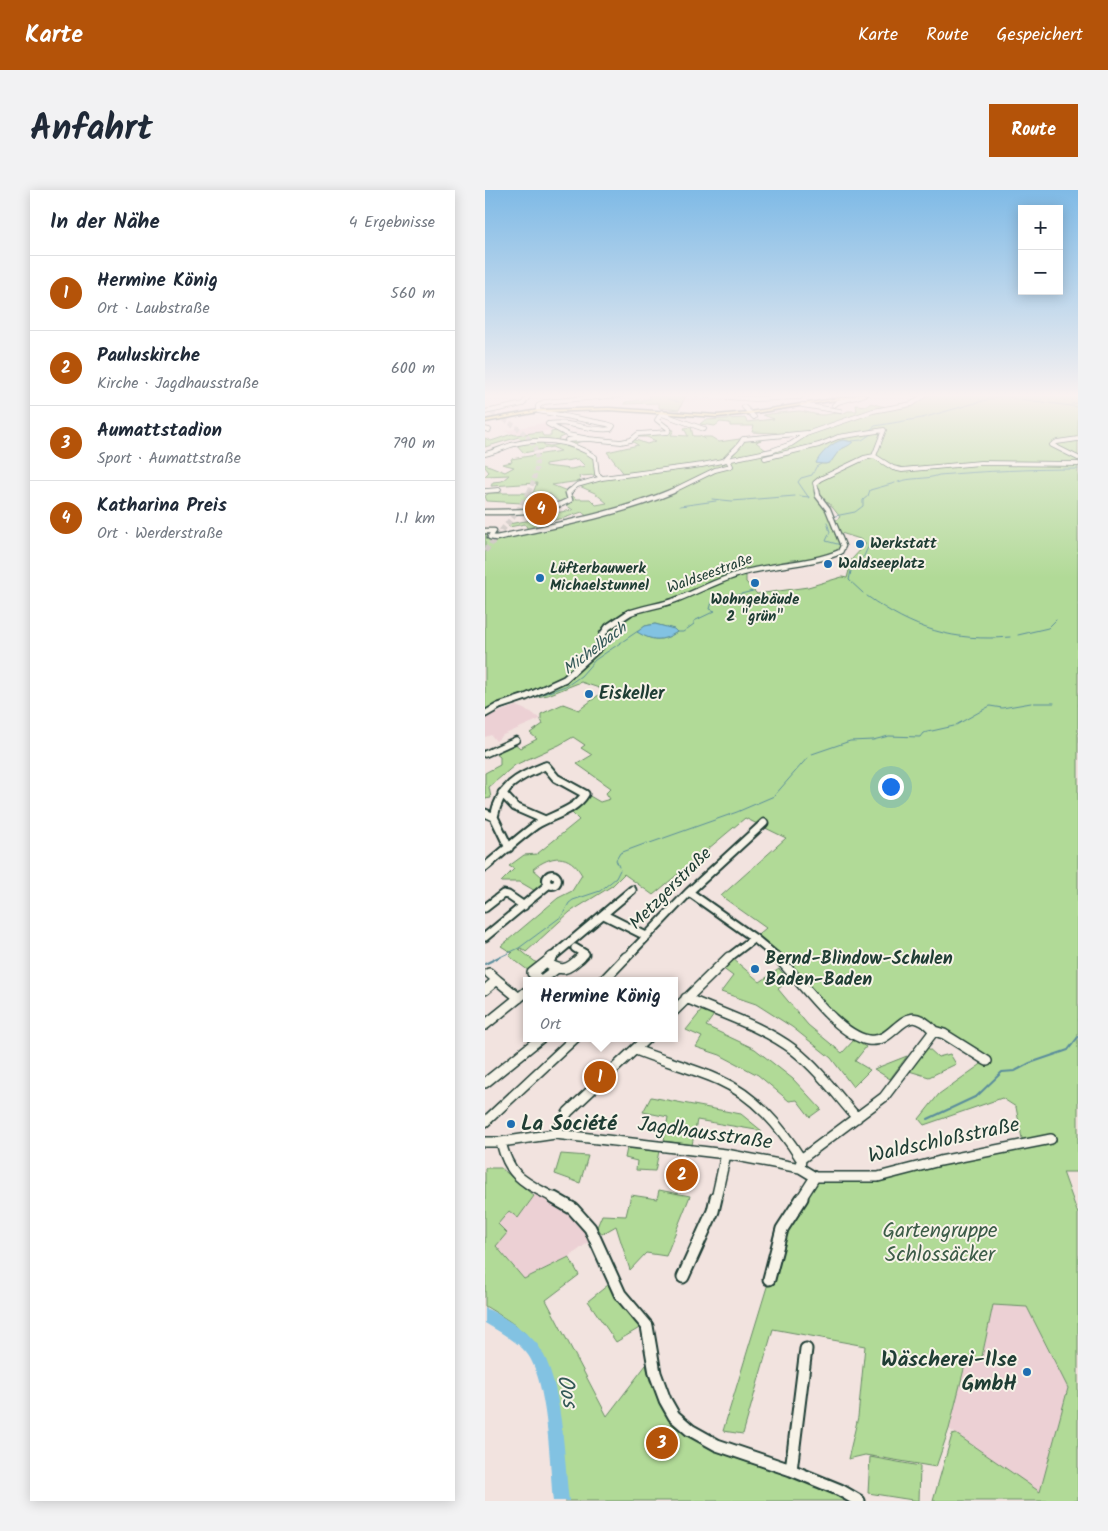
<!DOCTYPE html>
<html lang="de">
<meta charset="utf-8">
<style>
:root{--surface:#fff;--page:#f2f2f3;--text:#1f2937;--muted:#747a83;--line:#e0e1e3;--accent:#b45309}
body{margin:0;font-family:Kalam,sans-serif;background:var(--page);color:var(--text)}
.controls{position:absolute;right:15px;top:15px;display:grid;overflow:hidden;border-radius:0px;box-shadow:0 2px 12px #0003}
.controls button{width:45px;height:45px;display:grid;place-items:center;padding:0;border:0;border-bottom:1px solid var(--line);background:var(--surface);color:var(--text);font:25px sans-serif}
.you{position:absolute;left:405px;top:596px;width:18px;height:18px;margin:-12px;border:4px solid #fff;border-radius:50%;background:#1a73e8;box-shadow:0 0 0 8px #1a73e833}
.badge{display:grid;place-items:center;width:32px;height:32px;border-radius:50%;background:var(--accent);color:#fff;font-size:16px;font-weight:700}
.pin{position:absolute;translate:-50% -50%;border:2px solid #fff;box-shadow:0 1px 5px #0006}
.popup{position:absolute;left:38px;top:787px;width:155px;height:65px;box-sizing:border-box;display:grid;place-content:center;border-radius:0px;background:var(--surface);filter:drop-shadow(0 1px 4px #0005);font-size:16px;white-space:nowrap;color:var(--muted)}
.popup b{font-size:19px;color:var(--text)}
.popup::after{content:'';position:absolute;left:50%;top:100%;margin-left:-10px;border:10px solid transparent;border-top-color:var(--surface)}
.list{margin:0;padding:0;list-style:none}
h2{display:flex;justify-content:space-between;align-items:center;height:65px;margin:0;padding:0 20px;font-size:21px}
h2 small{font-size:16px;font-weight:400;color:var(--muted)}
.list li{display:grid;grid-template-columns:32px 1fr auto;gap:15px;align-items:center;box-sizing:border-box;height:75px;padding:0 20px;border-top:1px solid var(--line)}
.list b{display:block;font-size:19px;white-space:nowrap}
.list p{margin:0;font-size:16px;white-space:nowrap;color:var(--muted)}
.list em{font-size:16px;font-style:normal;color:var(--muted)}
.map{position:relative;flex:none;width:593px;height:1311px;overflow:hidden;border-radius:0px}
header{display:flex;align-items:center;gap:30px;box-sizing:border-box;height:70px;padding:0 25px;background:var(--accent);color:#fff}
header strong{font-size:24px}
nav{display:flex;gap:28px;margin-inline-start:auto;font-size:18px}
.intro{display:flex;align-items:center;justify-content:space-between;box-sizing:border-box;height:120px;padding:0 30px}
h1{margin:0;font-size:35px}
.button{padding:12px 22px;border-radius:0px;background:var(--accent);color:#fff;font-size:18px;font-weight:700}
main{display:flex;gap:30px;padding:0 30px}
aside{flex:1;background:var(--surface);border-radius:0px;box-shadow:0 2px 12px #0003}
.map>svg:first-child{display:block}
.built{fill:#ecd0d4}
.green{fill:#b1da97;stroke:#688c66;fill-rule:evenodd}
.water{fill:#82c2e2;stroke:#5a8d9c}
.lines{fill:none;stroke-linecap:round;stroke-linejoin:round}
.stream-far1{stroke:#5a8d9c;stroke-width:1}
.stream{stroke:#5a8d9c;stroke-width:2}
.river{fill:#82c2e2;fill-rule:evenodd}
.major-tunnel-far1{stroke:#c8c2bd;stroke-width:4.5;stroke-dasharray:4.5 2.5;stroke-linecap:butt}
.major-tunnel{stroke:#c8c2bd;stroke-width:5.5;stroke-dasharray:5.5 3;stroke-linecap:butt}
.minor-far5-casing{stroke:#1f3d34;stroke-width:5.5}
.minor-far4-casing{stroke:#1f3d34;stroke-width:7}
.minor-far3-casing{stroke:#1f3d34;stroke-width:9}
.minor-far2-casing{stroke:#1f3d34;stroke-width:11}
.minor-far1-casing{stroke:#1f3d34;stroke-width:12}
.minor-casing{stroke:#1f3d34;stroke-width:15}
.major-casing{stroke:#1f3d34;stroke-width:3}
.minor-far5{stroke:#f7f3e8;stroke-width:4}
.minor-far4{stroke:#f7f3e8;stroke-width:4.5}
.minor-far3{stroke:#f7f3e8;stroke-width:5.5}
.minor-far2{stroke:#f7f3e8;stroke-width:7}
.minor-far1{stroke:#f7f3e8;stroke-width:9}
.minor{stroke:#f7f3e8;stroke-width:11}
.major{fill:#f7e281;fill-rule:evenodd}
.poi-dot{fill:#1f6fb2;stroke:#f7f3e8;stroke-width:2}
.labels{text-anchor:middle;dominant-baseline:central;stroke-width:4;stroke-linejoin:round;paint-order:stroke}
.far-poi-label{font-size:15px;font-weight:bold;fill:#1f3d34;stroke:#f7f3e8;text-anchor:start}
.far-street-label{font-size:15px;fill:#1f3d34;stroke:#f7f3e8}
.far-water-label{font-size:16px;font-style:italic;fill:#335857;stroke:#f7f3e8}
.poi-label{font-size:18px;font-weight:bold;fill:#1f3d34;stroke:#f7f3e8;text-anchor:start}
.street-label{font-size:18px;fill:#1f3d34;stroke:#f7f3e8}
.near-poi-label{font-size:21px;font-weight:bold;fill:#1f3d34;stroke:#f7f3e8;text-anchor:start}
.near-street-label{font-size:21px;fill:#1f3d34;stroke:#f7f3e8}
.near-park-label{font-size:21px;fill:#3c5c48;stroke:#f7f3e8}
.near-water-label{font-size:22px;font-style:italic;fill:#335857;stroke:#f7f3e8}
</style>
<header>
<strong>Karte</strong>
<nav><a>Karte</a><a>Route</a><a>Gespeichert</a></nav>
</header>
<div class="intro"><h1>Anfahrt</h1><a class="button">Route</a></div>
<main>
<aside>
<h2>In der Nähe<small>4 Ergebnisse</small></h2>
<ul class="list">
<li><span class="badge">1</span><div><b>Hermine König</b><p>Ort · Laubstraße</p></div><em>560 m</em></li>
<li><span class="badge">2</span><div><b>Pauluskirche</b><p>Kirche · Jagdhausstraße</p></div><em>600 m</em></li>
<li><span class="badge">3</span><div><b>Aumattstadion</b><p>Sport · Aumattstraße</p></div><em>790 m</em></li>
<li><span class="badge">4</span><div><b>Katharina Preis</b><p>Ort · Werderstraße</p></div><em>1.1 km</em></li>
</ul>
</aside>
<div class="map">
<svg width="593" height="1311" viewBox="0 0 593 1311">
<rect width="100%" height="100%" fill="#f2e3df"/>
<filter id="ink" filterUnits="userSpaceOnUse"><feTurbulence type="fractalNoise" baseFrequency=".02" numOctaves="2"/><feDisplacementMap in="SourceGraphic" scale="10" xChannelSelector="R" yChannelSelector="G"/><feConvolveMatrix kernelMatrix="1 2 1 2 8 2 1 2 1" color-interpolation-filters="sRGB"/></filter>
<g filter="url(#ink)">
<path class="built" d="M 201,205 L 342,205 L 293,211 L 196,212 Z
M 58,233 L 61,233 L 61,236 L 70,240 L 30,245 L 20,241 Z
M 31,516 L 46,522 L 55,529 L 18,545 L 11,551 L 6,545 L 0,547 L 0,521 L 6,525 Z
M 54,1000 L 100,1030 L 105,1051 L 84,1067 L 39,1089 L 11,1056 L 22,1043 L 13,1034 L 24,1021 L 33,1028 Z
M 508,1115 L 542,1117 L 583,1198 L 555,1303 L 464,1239 L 482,1166 L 496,1171 Z"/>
<path class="green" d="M 164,205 L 201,205 L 194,220 L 174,218 L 174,213 L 139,214 L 140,212 L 165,209 Z
M 426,205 L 593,205 L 593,982 L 578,982 L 593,1024 L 593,1311 L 448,1311 L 467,1245 L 471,1244 L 555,1302 L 583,1198 L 542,1117 L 508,1115 L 496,1171 L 482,1167 L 464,1239 L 451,1277 L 380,1265 L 363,1269 L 373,1227 L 380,1156 L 288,1139 L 258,1244 L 238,1241 L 299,1041 L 332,990 L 400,990 L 454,975 L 455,971 L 538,954 L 531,917 L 517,908 L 439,935 L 434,929 L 454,904 L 502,870 L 459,844 L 449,841 L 439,830 L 429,828 L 420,831 L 398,849 L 388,851 L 375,848 L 339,821 L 291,766 L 268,749 L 281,738 L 236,706 L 301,648 L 260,628 L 168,705 L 139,684 L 127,696 L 85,722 L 41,762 L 36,758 L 34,759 L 53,774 L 44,781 L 24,766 L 28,762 L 27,763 L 16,756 L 73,708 L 87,701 L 97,685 C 84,662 66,665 48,679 L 57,687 L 58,697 L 52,702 L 35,692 L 16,692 L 29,679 L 24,676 L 39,665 L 52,664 L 94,630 L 86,622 L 103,605 L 115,612 L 125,609 L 121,603 L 126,598 L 92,574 L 107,565 L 96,558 L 100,555 L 88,547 L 74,555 L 30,575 L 4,597 L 6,608 L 0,609 L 0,583 L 15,575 L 15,567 L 7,561 L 27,551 L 35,558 L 52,549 L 45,543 L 58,534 L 56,530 L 56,524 L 78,514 L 94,520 L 115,504 L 117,499 L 96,492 L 63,505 L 17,513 L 0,521 L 0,341 L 9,342 L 5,347 L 7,348 L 44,341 L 40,334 L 24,337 L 23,334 L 47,330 L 45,327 L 88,320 L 81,315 L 84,311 L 76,314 L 65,304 L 37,313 L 2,311 L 0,306 L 4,303 L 48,303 L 52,293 L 6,296 L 8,292 L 17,291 L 24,285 L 0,286 L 4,282 L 0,277 L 0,274 L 20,282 L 29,277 L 17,274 L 27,272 L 26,269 L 76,261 L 67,257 L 39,263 L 31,254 L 59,252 L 59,255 C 68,257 67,255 75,254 C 86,252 100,261 109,266 C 112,273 109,278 112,285 L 94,286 L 95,291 L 67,295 L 82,301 L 91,309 L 105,309 L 111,315 L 122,313 L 110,303 L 92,295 L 117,288 L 140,285 L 122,262 L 153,255 L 145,250 L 148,249 L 162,254 L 171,251 L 162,247 L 151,247 L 153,245 L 180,244 L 185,239 L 189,240 L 186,245 L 203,246 L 199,238 L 206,237 L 208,246 L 215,246 L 221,250 L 218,247 L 226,247 L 234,252 L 282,245 L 284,247 L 271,252 L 283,262 L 305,254 L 320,244 L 292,245 L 292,243 L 267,242 L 269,236 L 245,236 L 245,233 L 235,232 L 230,236 L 215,234 L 220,230 L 260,228 L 262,232 L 289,229 L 278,225 C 291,223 302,222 314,221 C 319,221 330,225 337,225 C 345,225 349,222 357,224 L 363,221 L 372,221 L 371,215 L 382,216 L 386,213 C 402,219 423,220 436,208 ZM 358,250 L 367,252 C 363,257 358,257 354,261 C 345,271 348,276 331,273 C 336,263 347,253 358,250 ZM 93,269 L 100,276 L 86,279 L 60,276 L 60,274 ZM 344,313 L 355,327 L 350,331 L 353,342 L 375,349 L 381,354 L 367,369 L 362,388 L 357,387 L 323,397 L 272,404 L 261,392 L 261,381 L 306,370 L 336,368 L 354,359 L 355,354 C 347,342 344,322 337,314 ZM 97,322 L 104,328 L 53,339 L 50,334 L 79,328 ZM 170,434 L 188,439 L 192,442 C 177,452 167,451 153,442 L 160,436 Z
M 71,241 L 81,245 L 74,248 L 73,250 L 82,251 L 87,247 L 100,249 L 88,255 L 68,251 L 38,252 L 34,247 L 0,257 L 0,248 L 6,251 L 27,244 L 30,245 L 56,242 L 58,246 L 66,246 L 66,242 Z
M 247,768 L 275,792 L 294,779 L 305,790 L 293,799 L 323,835 L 357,863 L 369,850 L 381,857 L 370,871 L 385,880 L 368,897 L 346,868 L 307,837 L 271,814 L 236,802 L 248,786 L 237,778 Z
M 217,820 L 229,825 L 221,836 L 270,859 L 308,889 L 336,919 L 325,927 L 312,910 L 304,911 L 273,885 L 235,865 L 211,857 L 217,847 L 201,840 Z
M 441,856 L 453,867 L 465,864 L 471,874 L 444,887 L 424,881 Z
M 422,866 L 405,889 L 389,879 Z
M 166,907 L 256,924 L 277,941 L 212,930 L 207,955 L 179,951 L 183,927 L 158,922 Z
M 142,958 L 174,961 L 170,981 L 151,980 L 152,971 L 140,968 Z
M 76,964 L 103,966 L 95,993 L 70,984 Z
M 0,978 L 16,978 L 49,1006 L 33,1028 L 24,1021 L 13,1034 L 22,1043 L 11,1056 L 39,1089 L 84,1067 L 94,1085 L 61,1110 L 122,1226 L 161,1175 L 165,1191 L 205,1240 L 374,1311 L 80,1311 C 75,1265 75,1192 49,1153 C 39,1139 15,1125 0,1116 Z
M 174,1000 L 205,1006 L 181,1066 L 161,1063 L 145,1080 L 131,1036 L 117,1044 L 112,1037 L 117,1025 L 141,1026 L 146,1005 L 172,1009 Z
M 123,1095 L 156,1137 L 131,1152 L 103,1111 Z
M 385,1267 L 435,1276 L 434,1311 L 383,1303 Z"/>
<path class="water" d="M 358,250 L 368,252 C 363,257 358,257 354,261 C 345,271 348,276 331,273 C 335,264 347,252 358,250 Z
M 170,434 L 189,439 L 192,442 C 177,452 167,451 152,442 L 160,436 Z"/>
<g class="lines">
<path class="stream-far1" d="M 517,205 L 531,209
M 183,209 L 194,212
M 535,209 L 593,217
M 586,214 L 593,213
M 385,240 L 390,236 L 437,228 L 519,205
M 366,251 L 377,250 L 386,244
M 413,292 C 426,287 441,290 454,285 C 501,281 546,279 593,279
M 315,306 L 324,307
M 324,308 L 313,292 L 316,288 L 327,285 L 331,277 L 336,274
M 227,309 L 247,311 L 310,306
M 195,316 L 231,311
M 350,326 L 370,322 L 378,316 L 378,310 L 383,306 L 385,300 L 410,293
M 342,332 L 345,342 L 341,351 L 356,355
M 366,379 L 379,366 L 384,355
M 366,381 L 364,390 L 378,403
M 382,406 C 428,439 469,452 525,447
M 192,442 L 198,442 L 209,434 L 209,431 L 230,421 L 225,419 L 227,412 L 243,410 L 244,407 L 268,401
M 533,445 L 563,438 L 571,430
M 549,513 L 569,513
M 9,522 L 83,495 L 96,486 L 110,470 L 153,441
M 471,535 L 505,516 L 517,518 L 546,513
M 327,564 L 365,551 L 388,550 L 404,546 L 435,547 L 438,543 L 469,536
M 165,653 L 252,622 L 289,606 L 324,566
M 134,677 L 131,670 L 135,663 L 162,653
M 11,769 L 34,758 L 77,726 L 84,713 L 88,710 L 115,701 L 131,688 L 135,680"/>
<path class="stream" d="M 0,774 L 14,767
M 443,929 L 492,906 L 517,882 L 530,881 L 545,873 L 583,860 L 593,847"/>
<path class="river" d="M 0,1118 C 15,1124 43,1142 53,1155 C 78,1191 79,1268 84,1311 L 68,1311 C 65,1274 63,1194 43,1165 C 33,1151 14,1142 0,1133 Z"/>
<path class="major-tunnel-far1" d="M 0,220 C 41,240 65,253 44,302"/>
<path class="major-tunnel" d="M 0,361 L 32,322 L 45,301"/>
<defs>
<path id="minor-far5" d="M 214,205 L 270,209 L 315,207
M 317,215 L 355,221
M 349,215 L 353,212 L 378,205
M 259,217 L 269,227
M 0,222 L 38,214 L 44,205
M 177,224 L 219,239
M 63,234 C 85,230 104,242 126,239 L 128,236 L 122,234 L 53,221 L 53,216 L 59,212 L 135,205
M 63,234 L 83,245 L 104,249 L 82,250
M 0,239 L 4,240
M 104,249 L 136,252 L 146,250 L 153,244 L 183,242 L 184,239 L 172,230 L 177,222
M 593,249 L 572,252 L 567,255 L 593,268
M 0,264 C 9,262 17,258 26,255 C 54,247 86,250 110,267 L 112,284 L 117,288
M 389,266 L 408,278 L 417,280 L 495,273 L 593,274
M 280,268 L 334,255 L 353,247 L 399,240 L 389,266
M 239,271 C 245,262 253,259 258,249 L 322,243
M 0,301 L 14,300
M 84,302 L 92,295 L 117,288 L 217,275 L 286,261 L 306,254 L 321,244 L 388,221 L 427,214 L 440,205
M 185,302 L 230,280 L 246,276 L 244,272
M 332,302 L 330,293 L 335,289 L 379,268 L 389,266"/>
<path id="minor-far4" d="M 0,322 C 27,322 61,323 85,310 L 83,303 L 85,301
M 0,341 L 9,341 L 5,347 L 11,348 C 71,335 131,325 188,301
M 142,424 C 158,417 177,416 193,409 C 216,400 237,388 261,382 C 292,374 327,374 355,362 L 358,356 L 343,319 L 333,306 L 332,301"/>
<path id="minor-far3" d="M 0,524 L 14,516 L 41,507 L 80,489 L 115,457 L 118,444 L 123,437 L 144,423
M 0,564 L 31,550
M 57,577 L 61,575 L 62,577"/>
<path id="minor-far2" d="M 17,603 L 30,617 L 60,630
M 0,623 L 9,627 L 24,658
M 9,627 C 15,596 32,587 60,576
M 0,677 C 17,663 33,648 51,635 C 67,625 90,621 100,604 L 71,588 L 61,576
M61.5 690a5.5 5.5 0 1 1 11 0a5.5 5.5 0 1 1-11 0Z
M 204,702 L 269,748 L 294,769
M 0,718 L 18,704 L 23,705 L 39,716
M 119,725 L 161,746
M 0,747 L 63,695
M 90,758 L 100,764 L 95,769
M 65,769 L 147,700
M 140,769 L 204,702 L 279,633
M 242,769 L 268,749"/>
<path id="minor-far1" d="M 292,767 C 316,790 351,844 383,850 C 412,855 418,806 449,841
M 61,772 L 67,767
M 4,783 L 12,790
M 55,791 L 71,779
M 56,791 L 47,783 L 61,772 C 77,783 83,780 96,767
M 118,791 L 141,767
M 0,800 L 12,790 L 34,808
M 201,808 C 237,824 277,836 309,860 C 333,879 352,905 372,928
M 189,821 L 244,767
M 0,835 L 41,802
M 449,841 L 459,844 L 502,871
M 151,860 C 178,871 207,878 234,890 C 270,906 295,936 316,969
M 0,893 L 56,848
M 0,932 L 90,848
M 70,944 L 83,922 L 162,848
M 0,952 L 16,952 L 70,944 L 241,964 L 315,978 L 316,969 L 399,907 L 449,841
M 16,952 C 25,989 40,992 71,1009
M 315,978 L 330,987 L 316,1009
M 330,987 L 393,987 L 455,971 L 566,949
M 231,1009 L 241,964"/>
<path id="minor" d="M 69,1008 L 88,1019 L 105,1038 L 135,1104 L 162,1136 L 170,1183 L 180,1210 L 189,1226 L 205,1240 L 232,1255 L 306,1280 L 355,1300 L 374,1311
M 198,1087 L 228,1021 L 231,1008
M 284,1089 L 297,1039 L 317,1008
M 306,1280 L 321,1159"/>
<path id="major" d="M 375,205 L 382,205 L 264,224 L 232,227 L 124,220 L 53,222 L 0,232 L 0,230 L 53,220 L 124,218 L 232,225 L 264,222 Z"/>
</defs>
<use href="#minor-far5" class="minor-far5-casing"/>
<use href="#minor-far4" class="minor-far4-casing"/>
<use href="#minor-far3" class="minor-far3-casing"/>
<use href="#minor-far2" class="minor-far2-casing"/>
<use href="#minor-far1" class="minor-far1-casing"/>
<use href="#minor" class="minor-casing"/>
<use href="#major" class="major-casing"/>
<use href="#minor-far5" class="minor-far5"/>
<use href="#minor-far4" class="minor-far4"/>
<use href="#minor-far3" class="minor-far3"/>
<use href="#minor-far2" class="minor-far2"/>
<use href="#minor-far1" class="minor-far1"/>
<use href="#minor" class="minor"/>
<use href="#major" class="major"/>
</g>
</g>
<linearGradient id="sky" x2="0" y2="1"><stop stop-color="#7fbae6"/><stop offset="0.53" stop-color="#f9f2f1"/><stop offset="1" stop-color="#f9f2f1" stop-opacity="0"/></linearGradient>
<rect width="593" height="388" fill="url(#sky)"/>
<g class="poi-dot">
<circle cx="375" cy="354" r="5"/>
<circle cx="343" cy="374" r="5"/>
<circle cx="55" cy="388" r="5"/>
<circle cx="270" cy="393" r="5"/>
<circle cx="104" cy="504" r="5"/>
<circle cx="270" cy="779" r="5"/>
<circle cx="26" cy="934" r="5"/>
<circle cx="542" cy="1182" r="5"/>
</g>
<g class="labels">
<g class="far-poi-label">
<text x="385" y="354">Werkstatt</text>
<text x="353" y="374">Waldseeplatz</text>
<text x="65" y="379">Lüfterbauwerk<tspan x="65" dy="17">Michaelstunnel</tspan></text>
<text x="270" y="410" text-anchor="middle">Wohngebäude<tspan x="270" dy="17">2 "grün"</tspan></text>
</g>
<g class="far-street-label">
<text transform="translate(225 384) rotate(-20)">Waldseestraße</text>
</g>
<g class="far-water-label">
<text transform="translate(110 459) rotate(-37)">Michelbach</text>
</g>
<g class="poi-label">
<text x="114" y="504">Eiskeller</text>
<text x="280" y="769">Bernd-Blindow-Schulen<tspan x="280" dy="21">Baden-Baden</tspan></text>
</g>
<g class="street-label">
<text transform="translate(186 699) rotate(-45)">Metzgerstraße</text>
</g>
<g class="near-poi-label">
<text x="36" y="934">La Société</text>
<text x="532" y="1170" text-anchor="end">Wäscherei-Ilse<tspan x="532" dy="24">GmbH</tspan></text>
</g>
<g class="near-street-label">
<text transform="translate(220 944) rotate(8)">Jagdhausstraße</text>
<text transform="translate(459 951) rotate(-12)">Waldschloßstraße</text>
</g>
<g class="near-park-label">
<text x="455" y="1041">Gartengruppe<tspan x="455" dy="24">Schlossäcker</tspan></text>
</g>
<g class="near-water-label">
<text transform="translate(81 1201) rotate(79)">Oos</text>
</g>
</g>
</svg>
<div class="controls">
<button>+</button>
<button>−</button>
</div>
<div class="you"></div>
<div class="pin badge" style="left:115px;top:887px">1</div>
<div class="popup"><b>Hermine König</b>Ort</div>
<div class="pin badge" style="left:197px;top:985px">2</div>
<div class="pin badge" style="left:177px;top:1253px">3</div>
<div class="pin badge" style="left:56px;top:319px">4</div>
</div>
</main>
